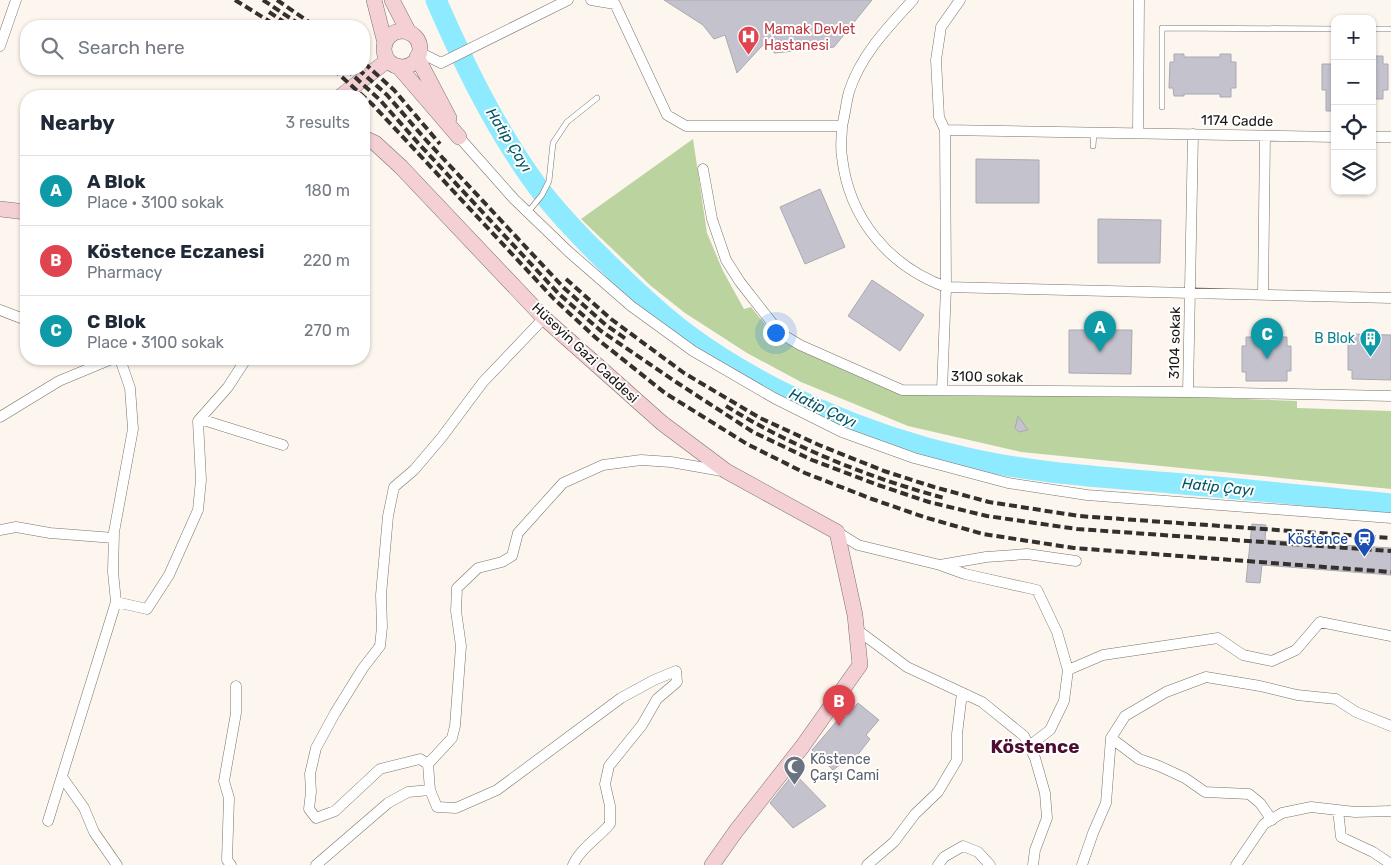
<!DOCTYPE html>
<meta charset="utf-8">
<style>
:root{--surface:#fff;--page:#f6f6f7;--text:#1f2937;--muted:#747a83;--line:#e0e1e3;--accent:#ea580c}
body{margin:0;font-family:Rubik,sans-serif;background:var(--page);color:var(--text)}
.controls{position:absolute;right:15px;top:15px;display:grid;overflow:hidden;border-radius:10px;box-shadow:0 1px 4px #0004}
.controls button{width:45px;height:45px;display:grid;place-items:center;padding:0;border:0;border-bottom:1px solid var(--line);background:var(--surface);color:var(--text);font:25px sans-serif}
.you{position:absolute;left:775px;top:332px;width:18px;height:18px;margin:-12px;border:4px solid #fff;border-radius:50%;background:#1a73e8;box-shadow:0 0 0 8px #1a73e833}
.badge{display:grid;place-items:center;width:32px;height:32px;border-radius:50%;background:var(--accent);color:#fff;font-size:16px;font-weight:700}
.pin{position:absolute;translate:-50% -41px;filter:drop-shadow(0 1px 2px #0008)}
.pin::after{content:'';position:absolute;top:26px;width:18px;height:15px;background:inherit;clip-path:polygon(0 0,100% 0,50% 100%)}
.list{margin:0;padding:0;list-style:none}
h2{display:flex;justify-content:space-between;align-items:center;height:65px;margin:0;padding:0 20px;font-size:21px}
h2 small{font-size:16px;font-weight:400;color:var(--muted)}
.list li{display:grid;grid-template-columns:32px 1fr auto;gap:15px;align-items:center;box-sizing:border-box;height:70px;padding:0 20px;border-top:1px solid var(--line)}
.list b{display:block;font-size:19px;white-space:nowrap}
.list p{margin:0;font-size:16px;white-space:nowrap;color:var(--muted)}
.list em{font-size:16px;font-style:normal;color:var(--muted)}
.icon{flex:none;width:28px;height:28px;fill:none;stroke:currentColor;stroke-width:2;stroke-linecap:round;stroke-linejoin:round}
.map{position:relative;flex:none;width:1391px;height:865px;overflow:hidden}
.search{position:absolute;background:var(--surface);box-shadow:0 1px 4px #0004;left:20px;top:20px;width:350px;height:55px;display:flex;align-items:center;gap:12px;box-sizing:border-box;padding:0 18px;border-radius:20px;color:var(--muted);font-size:19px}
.panel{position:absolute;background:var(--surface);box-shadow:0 1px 4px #0004;left:20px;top:90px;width:350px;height:275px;border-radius:20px}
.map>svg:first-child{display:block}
.green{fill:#bad39f}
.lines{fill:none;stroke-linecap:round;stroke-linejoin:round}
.river{stroke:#8eeafe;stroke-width:21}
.building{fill:#c4c2cc;stroke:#aaa8b2}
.lane-casing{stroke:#79736c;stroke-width:6}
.street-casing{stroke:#79736c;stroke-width:11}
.secondary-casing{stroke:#79736c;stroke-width:16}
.lane{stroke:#fff;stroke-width:5}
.street{stroke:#fff;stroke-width:10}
.secondary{stroke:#f4d0d4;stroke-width:15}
.rail{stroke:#34302d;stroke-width:4;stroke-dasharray:8 4;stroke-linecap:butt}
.labels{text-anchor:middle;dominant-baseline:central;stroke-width:4;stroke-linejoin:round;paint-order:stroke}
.health-label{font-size:14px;fill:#be3a42;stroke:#fff;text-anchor:start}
.street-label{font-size:14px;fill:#1a1714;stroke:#fff}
.culture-label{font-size:14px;fill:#0d838f;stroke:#fff;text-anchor:end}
.transit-label{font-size:14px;fill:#164399;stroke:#fff;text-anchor:end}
.worship-label{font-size:14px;fill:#5b616d;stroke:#fff;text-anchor:start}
.water-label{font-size:15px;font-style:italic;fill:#005764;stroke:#fff}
.district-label{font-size:19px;font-weight:bold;fill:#4d0e31;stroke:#fff}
</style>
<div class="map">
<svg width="1391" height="865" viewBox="0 0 1391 865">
<rect width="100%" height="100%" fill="#fdf6ee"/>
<path class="green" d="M 693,139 L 707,233 L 723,271 L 744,309 L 751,307 L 777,339 L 880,386 L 902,394 L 1189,397 L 1297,401 L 1297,408 L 1391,411 L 1391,489 L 1021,452 L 908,426 L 801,382 L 747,353 L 685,313 L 651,286 L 581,219 Z"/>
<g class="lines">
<path class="river" d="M 436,0 C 463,62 493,124 532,179 C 551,206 574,230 597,253 C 626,282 656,311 688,335 C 765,392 870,436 963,457 C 1031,473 1102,477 1171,483 C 1244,489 1318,497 1391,504"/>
</g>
<path class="building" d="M 664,0 L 872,0 L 834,47 L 774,53 L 774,33 L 737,73 L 725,35 L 714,39 L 703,25 Z
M 1174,54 L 1184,54 L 1184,57 L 1220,57 L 1220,54 L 1231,54 L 1231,62 L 1236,62 L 1236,88 L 1231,88 L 1231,97 L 1220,97 L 1220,94 L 1184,94 L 1184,96 L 1174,96 L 1173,88 L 1169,88 L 1170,62 L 1174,62 Z
M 1372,56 L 1383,56 L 1383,64 L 1388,64 L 1388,90 L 1383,90 L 1383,99 L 1372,99 Z
M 1322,64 L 1335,64 L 1335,111 L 1326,111 L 1326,90 L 1322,90 Z
M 976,159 L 1039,160 L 1039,203 L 976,203 Z
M 820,189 L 845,247 L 805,264 L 780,207 Z
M 1098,219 L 1161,220 L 1160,263 L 1098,263 Z
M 872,280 L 924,315 L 900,351 L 848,316 Z
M 1069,330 L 1132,330 L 1131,374 L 1069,373 Z
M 1353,334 L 1391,335 L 1391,380 L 1352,379 L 1352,370 L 1348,370 L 1348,344 L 1353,344 Z
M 1246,337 L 1287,337 L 1287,346 L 1291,346 L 1291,371 L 1287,371 L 1287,381 L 1246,381 L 1246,372 L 1242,372 L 1242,346 L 1246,346 Z
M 1018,416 L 1028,430 L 1019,432 L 1015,428 Z
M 1252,524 L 1266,525 L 1265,540 L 1391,548 L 1391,575 L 1262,565 L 1260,583 L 1246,582 Z
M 858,703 L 879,720 L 866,735 L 870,739 L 856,757 L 852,756 L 833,770 L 812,750 L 842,715 L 845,718 Z
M 794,773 L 826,806 L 793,828 L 770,803 Z"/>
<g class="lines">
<defs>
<path id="lane" d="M 1372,29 L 1391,29
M 1162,107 L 1162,28 L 1335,29
M 1093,146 L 1094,132
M 528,212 L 542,195 L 549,181 L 553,143 L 567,122 L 597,98"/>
<path id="street" d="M 591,0 L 615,4 L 667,115 L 686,126 L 842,126 C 845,115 846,103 849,92 C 860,56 888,27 913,0
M 0,46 L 16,0
M 419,52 L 441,63 L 568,0
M 842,126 C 842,136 840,147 842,157 C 849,219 889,266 946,287 L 1391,298
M 945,130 L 1335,137
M 1138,133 L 1139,0
M 459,137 L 514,199 L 569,252 L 631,306 L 693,351 L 774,398 L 842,432 L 914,458 L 1008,483 L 1087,495 L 1391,518
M 1372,137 L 1391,137
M 703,169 L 712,219 L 726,260 L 740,282 L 780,333 L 800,345 L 902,390 L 1188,392 L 1391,396
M 1263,295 L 1265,136
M 0,310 L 26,320
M 544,318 L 483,382 L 442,437 L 414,470 L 394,487 L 388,516 L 381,595 L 382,627 L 380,646 L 363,668 L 335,713 L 316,748 L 310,774 L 311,792 L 309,809 L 316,818 L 335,811 L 380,769 L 420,759 L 428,764 L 430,790 L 437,807 L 456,808 L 497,790 L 621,698 L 654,680 L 676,671 L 677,682 L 657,699 L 642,725 L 609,766 L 605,784 L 610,806 L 610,824 C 599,837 580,849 573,865
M 942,390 L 946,287 L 945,130 L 939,117 L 936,60 L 941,27 L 960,0
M 1188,392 L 1193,134
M 0,417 L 59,381 L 112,359
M 200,419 L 283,445
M 0,530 L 16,527 L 50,533 L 114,538
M 837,532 L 858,545 L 940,565 L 986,557 L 1027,554 L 1076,561
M 940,565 L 965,574 L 1037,590 L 1057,632 L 1068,670
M 116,602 L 147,609 L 169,575 L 198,510 L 201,480 L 198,421 L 228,387 L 246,359
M 856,629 L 907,667 L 982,702 L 1024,736 L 1035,758 L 1045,793 L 1047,818 L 1035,850 L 1033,865
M 1111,738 L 1139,759 L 1159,766 L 1185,778 L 1205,792 L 1249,794 L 1260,803 L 1272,820
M 1029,746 L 1050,730 L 1064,701 L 1068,670 L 1103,655 L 1218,638 L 1243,655 L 1272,661 L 1296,650 L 1320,622 L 1391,636
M 428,764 L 452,738 L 455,726 L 461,646 L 456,611 L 457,588 L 478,568 L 502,562 L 512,556 L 518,533 L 563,483 L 603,465 L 641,460 L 671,462 L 722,471
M 62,777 L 84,808 L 94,832 L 117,865
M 1338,810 L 1341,837 L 1373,852 L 1391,864
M 48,821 L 116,602 L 113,572 L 114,532 L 133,429 L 130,388 L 120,359
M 231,865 L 227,860 L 229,798 L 224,781 L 236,713 L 236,686
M 316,865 L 388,803 L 408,792 L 430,790
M 867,865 L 894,842 L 915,814 L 938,792 L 957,760 L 957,734 L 962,693
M 938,865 L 944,857 L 963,846 L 978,852 L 990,865
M 1082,865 L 1093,833 L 1106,803 L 1111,738 L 1125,716 L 1166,692 L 1206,677 L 1260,686 L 1297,695 L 1336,699 L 1356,712 L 1391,726
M 1236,865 L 1264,824 L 1282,813 L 1311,807 L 1355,812 L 1391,811"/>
<path id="secondary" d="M 374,0 L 385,43
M 392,0 L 409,33
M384 49a18 18 0 1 1 36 0a18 18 0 1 1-36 0Z
M 417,57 L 449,118
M 398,66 L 459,137
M 341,96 L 388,60
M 364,138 L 375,143 L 401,167 L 544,318 L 662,423 L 726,471 L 837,532 L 855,615 L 860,665 L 802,747 L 736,831 L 712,865
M 0,209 L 26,212"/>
</defs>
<use href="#lane" class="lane-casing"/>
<use href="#street" class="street-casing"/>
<use href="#secondary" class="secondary-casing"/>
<use href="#lane" class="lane"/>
<use href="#street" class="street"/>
<use href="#secondary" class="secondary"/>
<path class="rail" d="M 235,0 L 277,26
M 263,0 L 302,26
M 277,0 L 315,26
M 269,12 L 290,26
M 364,63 L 394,90 L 440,144
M 333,69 L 373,105 L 554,299 L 596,338 L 665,393 L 747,444 L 805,473 L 872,499 L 924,517 L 983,534 L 1074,548 L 1391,572
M 346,69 L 380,100 L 419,144 L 559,294 L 601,331 L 676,382 L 753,432 L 812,460 L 878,485 L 929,502 L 987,516 L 1077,529 L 1391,551
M 358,69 L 387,95 L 425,139 L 564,288 L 606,325 L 626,339
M 566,279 L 611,319 L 684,373 L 760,418 L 819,445 L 884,471 L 934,487 L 989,502 L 1079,516 L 1391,538
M 726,406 C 792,447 870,478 944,498"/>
</g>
<defs>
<symbol id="hospital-pin" viewBox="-11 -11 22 30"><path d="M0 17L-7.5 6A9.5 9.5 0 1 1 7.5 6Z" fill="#e0444e" stroke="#fff"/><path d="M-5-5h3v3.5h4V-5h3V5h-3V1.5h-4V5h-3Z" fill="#fff"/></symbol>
<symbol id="building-pin" viewBox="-11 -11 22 30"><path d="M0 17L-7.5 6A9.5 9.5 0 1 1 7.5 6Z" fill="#0f9aa8" stroke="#fff"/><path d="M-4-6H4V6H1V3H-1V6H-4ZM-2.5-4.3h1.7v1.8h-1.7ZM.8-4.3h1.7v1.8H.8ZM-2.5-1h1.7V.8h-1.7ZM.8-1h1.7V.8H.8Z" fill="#fff"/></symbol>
<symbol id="station-pin" viewBox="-11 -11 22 30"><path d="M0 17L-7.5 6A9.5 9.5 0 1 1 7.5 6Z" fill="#1a4fb4" stroke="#fff"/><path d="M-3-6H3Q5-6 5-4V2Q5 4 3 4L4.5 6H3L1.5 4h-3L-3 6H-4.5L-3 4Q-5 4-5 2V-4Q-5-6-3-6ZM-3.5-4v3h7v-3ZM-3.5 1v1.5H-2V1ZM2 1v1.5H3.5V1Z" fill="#fff"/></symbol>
<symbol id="mosque-pin" viewBox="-11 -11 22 30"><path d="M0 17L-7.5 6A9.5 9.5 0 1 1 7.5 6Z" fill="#6b7280" stroke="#fff"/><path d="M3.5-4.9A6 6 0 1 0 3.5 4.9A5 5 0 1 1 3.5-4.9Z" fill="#fff"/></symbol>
</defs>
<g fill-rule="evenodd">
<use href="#hospital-pin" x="736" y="24" width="25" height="34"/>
<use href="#building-pin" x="1358" y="326" width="25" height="34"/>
<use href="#station-pin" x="1352" y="526" width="25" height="34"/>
<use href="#mosque-pin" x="782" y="754" width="25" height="34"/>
</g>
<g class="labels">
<g class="health-label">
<text x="764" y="29">Mamak Devlet<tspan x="764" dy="16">Hastanesi</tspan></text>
</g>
<g class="street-label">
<text transform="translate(1237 121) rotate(1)">1174 Cadde</text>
<text transform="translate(1175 343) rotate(-89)">3104 sokak</text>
<text transform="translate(585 353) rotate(43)">Hüseyin Gazi Caddesi</text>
<text transform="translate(987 377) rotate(1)">3100 sokak</text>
</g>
<g class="culture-label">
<text x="1355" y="338">B Blok</text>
</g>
<g class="transit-label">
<text x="1348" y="539">Köstence</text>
</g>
<g class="worship-label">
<text x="810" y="759">Köstence<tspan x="810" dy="16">Çarşı Cami</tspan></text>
</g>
<g class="water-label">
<text transform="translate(509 140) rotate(58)">Hatip Çayı</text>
<text transform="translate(823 408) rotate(25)">Hatip Çayı</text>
<text transform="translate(1218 487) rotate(6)">Hatip Çayı</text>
</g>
<g class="district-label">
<text x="1035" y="746">Köstence</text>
</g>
</g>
</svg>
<div class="controls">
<button>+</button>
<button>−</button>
<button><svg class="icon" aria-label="locate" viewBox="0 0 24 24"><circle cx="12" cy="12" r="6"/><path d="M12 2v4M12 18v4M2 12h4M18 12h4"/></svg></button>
<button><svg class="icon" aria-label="layers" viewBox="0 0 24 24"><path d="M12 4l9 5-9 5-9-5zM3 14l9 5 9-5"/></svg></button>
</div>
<div class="you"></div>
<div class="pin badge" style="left:1100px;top:352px;background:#0f9aa8">A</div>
<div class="pin badge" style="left:839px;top:726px;background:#e0444e">B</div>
<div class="pin badge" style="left:1267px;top:359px;background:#0f9aa8">C</div>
<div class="search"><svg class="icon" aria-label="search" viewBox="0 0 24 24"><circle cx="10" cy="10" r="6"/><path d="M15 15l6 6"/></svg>Search here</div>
<section class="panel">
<h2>Nearby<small>3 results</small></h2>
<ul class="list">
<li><span class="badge" style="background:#0f9aa8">A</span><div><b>A Blok</b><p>Place · 3100 sokak</p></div><em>180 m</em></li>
<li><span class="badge" style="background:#e0444e">B</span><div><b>Köstence Eczanesi</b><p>Pharmacy</p></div><em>220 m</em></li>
<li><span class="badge" style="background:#0f9aa8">C</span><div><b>C Blok</b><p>Place · 3100 sokak</p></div><em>270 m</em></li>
</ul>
</section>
</div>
